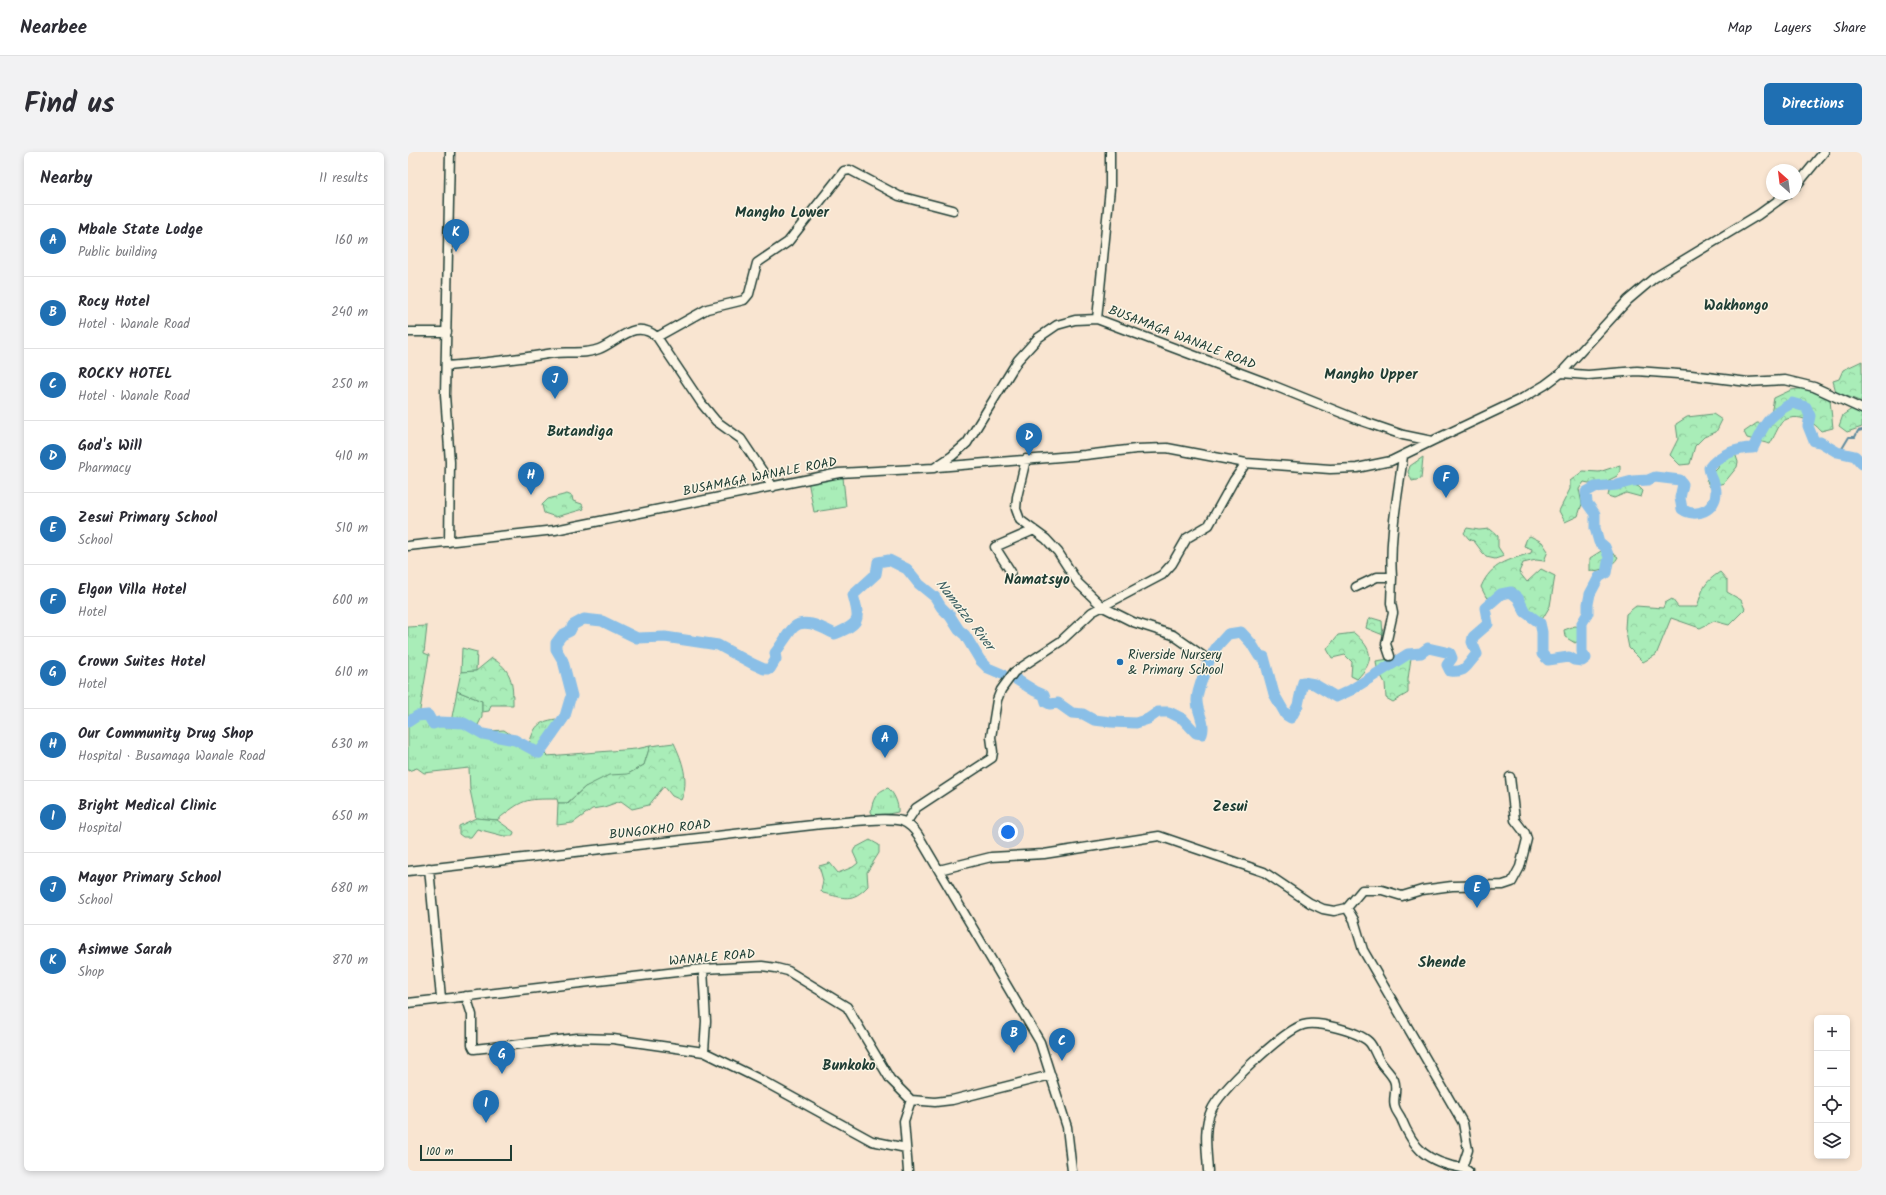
<!DOCTYPE html>
<meta charset="utf-8">
<style>
:root{--surface:#fff;--page:#f2f2f3;--text:#2b2b33;--muted:#7c7c81;--line:#e1e1e2;--accent:#1f6fb2}
body{margin:0;font-family:Kalam,sans-serif;background:var(--page);color:var(--text)}
.controls{position:absolute;right:12px;bottom:12px;display:grid;overflow:hidden;border-radius:6px;box-shadow:0 2px 6px #0003}
.controls button{width:36px;height:36px;display:grid;place-items:center;padding:0;border:0;border-bottom:1px solid var(--line);background:var(--surface);color:var(--text);font:20px sans-serif}
.compass{position:absolute;left:1358px;top:12px;width:36px;height:36px;border-radius:50%;background:var(--surface);box-shadow:0 2px 6px #0003;rotate:332deg}
.scale{position:absolute;left:12px;bottom:10px;width:92px;box-sizing:border-box;padding-left:4px;border:2px solid #1f3d34;border-top:0;font-size:11px;line-height:14px;white-space:nowrap;color:#1f3d34;-webkit-text-stroke:3px #fcf5e5;paint-order:stroke}
.you{position:absolute;left:600px;top:680px;width:14px;height:14px;margin:-10px;border:3px solid #fff;border-radius:50%;background:#1a73e8;box-shadow:0 0 0 6px #1a73e833}
.badge{display:grid;place-items:center;width:26px;height:26px;border-radius:50%;background:var(--accent);color:#fff;font-size:13px;font-weight:700}
.pin{position:absolute;translate:-50% -33px;filter:drop-shadow(0 1px 2px #0008)}
.pin::after{content:'';position:absolute;top:21px;width:14px;height:12px;background:inherit;clip-path:polygon(0 0,100% 0,50% 100%)}
.list{margin:0;padding:0;list-style:none}
h2{display:flex;justify-content:space-between;align-items:center;height:52px;margin:0;padding:0 16px;font-size:17px}
h2 small{font-size:13px;font-weight:400;color:var(--muted)}
.list li{display:grid;grid-template-columns:26px 1fr auto;gap:12px;align-items:center;box-sizing:border-box;height:72px;padding:0 16px;border-top:1px solid var(--line)}
.list b{display:block;font-size:15px;white-space:nowrap}
.list p{margin:0;font-size:13px;white-space:nowrap;color:var(--muted)}
.list em{font-size:13px;font-style:normal;color:var(--muted)}
.icon{flex:none;width:22px;height:22px;fill:none;stroke:currentColor;stroke-width:2;stroke-linecap:round;stroke-linejoin:round}
.map{position:relative;flex:none;width:1454px;height:1019px;overflow:hidden;border-radius:6px}
header{display:flex;align-items:center;gap:24px;box-sizing:border-box;height:56px;padding:0 20px;background:var(--surface);border-bottom:1px solid var(--line)}
header strong{font-size:19px}
nav{display:flex;gap:22px;margin-inline-start:auto;font-size:14px}
.intro{display:flex;align-items:center;justify-content:space-between;box-sizing:border-box;height:96px;padding:0 24px}
h1{margin:0;font-size:28px}
.button{padding:10px 18px;border-radius:6px;background:var(--accent);color:#fff;font-size:14px;font-weight:700}
main{display:flex;gap:24px;padding:0 24px}
aside{flex:1;background:var(--surface);border-radius:6px;box-shadow:0 2px 6px #0003}
.map>svg:first-child{display:block}
.grass{fill:url(#grass-tufts);stroke:#649576}
.forest{fill:url(#forest-crowns);stroke:#649576}
.lines{fill:none;stroke-linecap:round;stroke-linejoin:round}
.stream{stroke:#5f8b9f;stroke-width:2}
.river{stroke:#8abfe7;stroke-width:11}
.minor-casing{stroke:#1f3d34;stroke-width:11}
.minor{stroke:#fcf5e5;stroke-width:8}
.poi-dot{fill:#1f6fb2;stroke:#fcf5e5;stroke-width:1.5}
.labels{text-anchor:middle;dominant-baseline:central;stroke-width:3;stroke-linejoin:round;paint-order:stroke}
.street-label{font-size:13px;fill:#1f3d34;stroke:#fcf5e5}
.poi-label{font-size:13px;fill:#1f3d34;stroke:#fcf5e5;text-anchor:start}
.water-label{font-size:14px;font-style:italic;fill:#3a5e61;stroke:#fcf5e5}
.quarter-label{font-size:15px;font-weight:bold;fill:#1f3d34;stroke:#fcf5e5}
</style>
<header>
<strong>Nearbee</strong>
<nav><a>Map</a><a>Layers</a><a>Share</a></nav>
</header>
<div class="intro"><h1>Find us</h1><a class="button">Directions</a></div>
<main>
<aside>
<h2>Nearby<small>11 results</small></h2>
<ul class="list">
<li><span class="badge">A</span><div><b>Mbale State Lodge</b><p>Public building</p></div><em>160 m</em></li>
<li><span class="badge">B</span><div><b>Rocy Hotel</b><p>Hotel · Wanale Road</p></div><em>240 m</em></li>
<li><span class="badge">C</span><div><b>ROCKY HOTEL</b><p>Hotel · Wanale Road</p></div><em>250 m</em></li>
<li><span class="badge">D</span><div><b>God's Will</b><p>Pharmacy</p></div><em>410 m</em></li>
<li><span class="badge">E</span><div><b>Zesui Primary School</b><p>School</p></div><em>510 m</em></li>
<li><span class="badge">F</span><div><b>Elgon Villa Hotel</b><p>Hotel</p></div><em>600 m</em></li>
<li><span class="badge">G</span><div><b>Crown Suites Hotel</b><p>Hotel</p></div><em>610 m</em></li>
<li><span class="badge">H</span><div><b>Our Community Drug Shop</b><p>Hospital · Busamaga Wanale Road</p></div><em>630 m</em></li>
<li><span class="badge">I</span><div><b>Bright Medical Clinic</b><p>Hospital</p></div><em>650 m</em></li>
<li><span class="badge">J</span><div><b>Mayor Primary School</b><p>School</p></div><em>680 m</em></li>
<li><span class="badge">K</span><div><b>Asimwe Sarah</b><p>Shop</p></div><em>870 m</em></li>
</ul>
</aside>
<div class="map">
<svg width="1454" height="1019" viewBox="0 0 1454 1019">
<defs>
<pattern id="grass-tufts" width="24" height="20" patternUnits="userSpaceOnUse"><rect width="24" height="20" fill="#a9edb8"/><path d="M3 7l-1-3M5 7V3M7 7l1-3M15 17l-1-3M17 17v-4M19 17l1-3" fill="none" stroke="#91cc9f"/></pattern>
<pattern id="forest-crowns" width="20" height="18" patternUnits="userSpaceOnUse"><rect width="20" height="18" fill="#a9edb8"/><path d="M2 6a3 3 0 1 1 6 0M12 15a3 3 0 1 1 6 0" fill="none" stroke="#91cc9f"/></pattern>
</defs>
<rect width="100%" height="100%" fill="#f9e5d1"/>
<filter id="ink" filterUnits="userSpaceOnUse"><feTurbulence type="fractalNoise" baseFrequency=".025" numOctaves="2"/><feDisplacementMap in="SourceGraphic" scale="8" xChannelSelector="R" yChannelSelector="G"/><feConvolveMatrix kernelMatrix="1 2 1 2 8 2 1 2 1" color-interpolation-filters="sRGB"/></filter>
<g filter="url(#ink)">
<path class="grass" d="M 435,325 L 438,355 L 406,360 L 400,329 Z
M 19,474 L 16,501 L 21,503 L 12,558 L 14,564 L 20,563 L 26,569 L 43,570 L 49,539 L 74,549 L 74,565 L 69,575 L 81,579 L 96,578 L 109,587 L 121,592 C 127,574 129,570 148,567 L 149,584 L 135,600 L 139,604 L 228,597 L 242,594 L 236,613 L 220,622 L 177,635 L 159,651 L 150,651 L 149,647 C 115,647 116,647 89,668 L 68,666 L 62,638 L 61,616 L 16,621 L 9,616 L 0,619 L 0,475 Z
M 54,496 L 69,500 L 68,519 L 53,520 Z
M 480,636 C 486,641 491,652 490,660 L 480,662 L 465,663 L 463,660 C 464,649 468,639 480,636 Z"/>
<path class="forest" d="M 1454,209 L 1454,250 L 1428,240 L 1425,229 L 1431,227 L 1435,218 Z
M 1397,236 L 1407,238 L 1422,248 L 1425,276 L 1413,279 C 1404,268 1387,260 1374,270 C 1371,273 1365,287 1362,292 L 1339,286 L 1336,280 L 1349,271 L 1361,272 L 1366,246 L 1383,238 Z
M 1448,254 L 1454,257 L 1454,275 L 1439,280 L 1431,274 L 1435,263 Z
M 1305,262 L 1314,268 L 1308,280 L 1296,285 L 1287,294 L 1282,312 L 1272,313 L 1262,303 L 1270,287 L 1268,272 L 1279,265 Z
M 1327,301 L 1330,310 L 1329,315 L 1316,331 L 1302,335 L 1298,328 L 1310,316 L 1312,305 Z
M 1015,305 L 1013,327 L 1004,329 L 1000,320 L 1002,314 Z
M 1212,313 L 1212,319 L 1209,324 L 1191,333 L 1176,330 L 1171,337 L 1174,352 L 1170,364 L 1157,370 L 1151,359 L 1162,337 L 1162,329 L 1175,319 L 1191,320 Z
M 1219,330 L 1231,335 L 1235,339 L 1233,345 L 1218,341 L 1206,346 L 1200,344 L 1202,334 Z
M 159,342 L 164,344 L 165,349 L 174,352 L 176,357 L 148,365 L 136,361 L 134,353 L 140,347 Z
M 1059,376 L 1071,378 L 1082,377 L 1090,384 L 1090,395 L 1096,404 L 1087,407 L 1078,405 L 1066,389 L 1061,387 L 1056,381 Z
M 1122,384 L 1134,390 L 1140,399 L 1136,409 L 1128,408 L 1115,411 L 1111,420 L 1119,430 L 1133,417 L 1147,424 L 1142,454 L 1132,471 L 1117,460 L 1110,446 L 1103,440 L 1093,442 L 1084,447 L 1078,445 L 1073,435 C 1083,411 1101,408 1123,401 L 1124,397 L 1116,394 L 1119,386 Z
M 1193,399 L 1204,401 L 1210,405 C 1205,415 1192,419 1182,419 L 1182,406 Z
M 1312,420 L 1319,428 L 1319,440 L 1333,448 L 1337,457 L 1321,473 L 1306,469 L 1292,476 L 1263,466 L 1248,503 L 1235,510 L 1221,496 L 1217,476 L 1218,462 L 1228,454 L 1255,456 L 1257,451 L 1264,447 L 1270,455 L 1289,455 C 1295,437 1295,431 1312,420 Z
M 964,466 L 974,469 L 975,483 L 958,476 L 960,468 Z
M 1167,474 L 1172,475 L 1174,487 L 1167,491 L 1157,485 L 1156,478 Z
M 946,481 C 965,497 967,509 949,527 L 943,524 L 944,510 L 937,503 L 924,506 L 919,497 L 930,483 Z
M 995,502 L 1003,506 L 1000,527 L 1000,541 L 985,550 L 978,546 L 977,531 L 969,516 L 968,509 L 981,507 Z
M 84,506 C 104,518 105,531 105,553 L 83,553 L 81,559 L 74,560 L 74,549 L 49,539 L 53,520 L 68,519 Z
M 266,591 C 274,608 282,629 273,648 L 264,644 L 256,634 L 241,653 L 224,657 L 213,649 L 196,655 L 184,657 L 165,671 L 149,673 L 150,651 L 160,651 L 177,635 L 201,623 L 220,622 L 236,613 L 242,594 Z
M 68,666 L 89,668 L 106,680 L 105,684 L 96,684 L 69,677 L 63,685 L 55,685 L 51,682 L 51,674 Z
M 462,688 L 471,693 L 471,701 L 459,720 L 460,734 C 444,751 436,746 415,741 L 413,739 L 415,728 L 411,714 L 422,711 L 430,721 L 445,715 L 450,711 L 445,700 L 447,696 Z"/>
<g class="lines">
<path class="stream" d="M 1432,300 L 1441,285 L 1447,285 L 1450,279 L 1454,278"/>
<path class="river" d="M 606,526 L 627,539 L 636,543 L 638,550 L 642,552 L 650,551 L 664,561 L 675,562 L 686,568 L 703,570 L 728,571 L 740,567 L 750,560 L 761,560 L 775,567 L 788,581 L 794,582 C 798,570 789,561 789,549 C 788,540 801,508 806,499 C 809,493 815,488 820,482 L 833,480 L 843,491 L 851,504 L 856,505 L 866,542 L 878,563 L 883,566 L 890,553 L 895,530 L 906,532 L 928,545 L 943,538 L 1000,502 L 1013,501 L 1020,496 L 1042,501 L 1044,506 L 1039,513 L 1042,519 C 1059,521 1058,513 1069,502 L 1064,490 L 1065,485 L 1080,472 L 1077,456 L 1093,442 L 1103,440 L 1110,446 L 1117,460 L 1132,471 L 1134,480 L 1134,502 L 1140,508 L 1161,505 L 1166,508 L 1174,509 L 1178,506 L 1174,500 L 1174,471 L 1180,461 L 1180,452 L 1182,442 L 1191,425 L 1198,421 L 1201,405 L 1197,395 L 1191,390 L 1187,376 L 1187,362 L 1179,351 L 1178,340 L 1187,335 L 1209,333 L 1224,329 L 1240,328 L 1247,325 L 1272,328 L 1275,332 L 1272,346 L 1274,357 C 1288,367 1308,358 1308,340 C 1308,331 1302,325 1301,316 C 1311,303 1328,296 1345,296 C 1356,272 1360,264 1384,251 L 1398,255 L 1402,264 L 1400,274 L 1406,289 L 1412,290 L 1429,300 L 1447,304 L 1454,312
M 0,570 L 9,564 L 20,563 L 25,572 L 31,570 L 56,571 L 75,582 L 107,588 L 131,601 L 157,564 L 162,547 L 164,544 L 155,509 L 148,497 L 148,491 L 154,483 L 162,479 L 165,473 L 176,467 L 194,469 L 229,486 L 257,485 L 310,493 L 345,512 L 356,517 L 362,517 L 368,507 L 367,501 C 372,495 382,478 386,475 C 397,465 416,477 427,482 C 453,471 452,468 445,443 L 468,422 L 470,410 L 481,408 L 499,417 L 511,432 L 527,445 L 533,455 L 542,464 L 551,478 L 557,483 L 572,508 L 580,516 L 594,522"/>
<defs>
<path id="minor" d="M 1388,34 L 1416,0
M 689,167 L 702,36 L 702,0
M 0,180 L 39,180
M 249,185 L 299,157 L 336,148 L 341,142 L 349,111 L 380,90 L 436,19 L 442,18 L 491,44 L 545,58
M 39,214 C 75,211 110,207 146,201 C 161,199 177,203 191,197 C 211,189 227,166 249,185 L 294,252 L 308,269 L 333,287 L 365,335
M 1153,221 L 1180,223 L 1229,219 L 1283,223 L 1340,230 L 1377,228 L 1406,235 L 1454,257
M 618,307 L 609,345 L 608,357 L 612,368 L 638,387 L 650,400 L 670,431 L 695,455 L 725,470 L 765,483 L 795,504
M 529,315 L 677,303 L 728,297 L 759,296 L 838,311 L 922,317 L 949,316 L 983,309 L 1024,289
M 41,390 L 42,310 L 37,243 L 42,0
M 0,394 L 147,378 L 431,321 L 526,316 L 544,304 L 559,291 L 610,208 L 630,186 L 649,173 L 667,168 L 689,167 L 859,231 L 951,268 L 995,283 L 1024,289 L 1115,246 L 1137,233 L 1153,221 L 1220,148 L 1246,126 L 1350,63 L 1379,42
M 603,420 L 587,395 L 626,378
M 948,435 L 969,425 L 984,425 C 981,385 990,343 995,304
M 982,504 L 978,492 L 985,461 L 983,451 L 984,425
M 498,671 L 508,656 L 584,606 L 585,600 L 583,585 L 589,548 L 593,538 L 606,520 L 653,489 L 684,460 L 754,423 L 764,412 L 779,386 L 801,373 L 826,328 L 838,311
M 21,716 L 33,846
M 531,718 L 583,705 L 636,702 L 751,684 L 856,720 L 902,751 L 915,757 L 926,759 L 939,756 L 954,738 L 974,738 L 994,744 L 1014,738 L 1044,734 L 1095,733 L 1104,730 L 1112,715 L 1119,687 L 1117,681 L 1107,668 L 1102,625
M 0,719 L 414,672 C 433,671 477,664 494,669 C 501,672 506,677 510,683 L 632,890 L 659,975 L 664,1019
M 939,756 L 946,768 L 955,798 L 1055,971 L 1060,998 L 1054,1016 L 1060,1019
M 295,817 L 298,869 L 296,900
M 58,844 L 64,863 L 64,893 L 66,897 L 169,886 L 205,887 L 296,900 L 353,928 L 464,989 L 498,996
M 0,851 L 295,817 L 354,814 L 368,816 L 380,819 L 439,855 L 482,927 L 503,948 L 527,950 L 544,948 L 643,923
M 500,1019 L 496,969 L 503,948
M 800,1019 C 799,1000 795,976 803,959 C 812,938 874,880 895,873 C 909,868 951,880 961,890 C 965,894 967,901 970,906 C 974,914 982,920 986,928 C 990,937 984,947 987,955 C 988,959 991,962 993,966 C 1006,998 1019,1010 1054,1016"/>
</defs>
<use href="#minor" class="minor-casing"/>
<use href="#minor" class="minor"/>
</g>
</g>
<circle class="poi-dot" cx="712" cy="510" r="4"/>
<g class="labels">
<g class="street-label">
<text transform="translate(774 186) rotate(21)">BUSAMAGA WANALE ROAD</text>
<text transform="translate(352 325) rotate(-11)">BUSAMAGA WANALE ROAD</text>
<text transform="translate(252 678) rotate(-6)">BUNGOKHO ROAD</text>
<text transform="translate(304 806) rotate(-5)">WANALE ROAD</text>
</g>
<g class="poi-label">
<text x="720" y="503">Riverside Nursery<tspan x="720" dy="15">&amp; Primary School</tspan></text>
</g>
<g class="water-label">
<text transform="translate(557 463) rotate(52)">Namatzo River</text>
</g>
<g class="quarter-label">
<text x="374" y="61">Mangho Lower</text>
<text x="1328" y="154">Wakhongo</text>
<text x="963" y="223">Mangho Upper</text>
<text x="172" y="280">Butandiga</text>
<text x="629" y="428">Namatsyo</text>
<text x="822" y="655">Zesui</text>
<text x="1034" y="811">Shende</text>
<text x="441" y="914">Bunkoko</text>
</g>
</g>
</svg>
<div class="controls">
<button>+</button>
<button>−</button>
<button><svg class="icon" aria-label="locate" viewBox="0 0 24 24"><circle cx="12" cy="12" r="6"/><path d="M12 2v4M12 18v4M2 12h4M18 12h4"/></svg></button>
<button><svg class="icon" aria-label="layers" viewBox="0 0 24 24"><path d="M12 4l9 5-9 5-9-5zM3 14l9 5 9-5"/></svg></button>
</div>
<svg class="compass" viewBox="-18 -18 36 36"><path d="M0-13l5 13h-10z" fill="#e53935"/><path d="M0 13l5-13h-10z" fill="#7c7c81"/></svg>
<div class="scale">100 m</div>
<div class="you"></div>
<div class="pin badge" style="left:477px;top:606px">A</div>
<div class="pin badge" style="left:606px;top:901px">B</div>
<div class="pin badge" style="left:654px;top:909px">C</div>
<div class="pin badge" style="left:621px;top:304px">D</div>
<div class="pin badge" style="left:1069px;top:756px">E</div>
<div class="pin badge" style="left:1038px;top:346px">F</div>
<div class="pin badge" style="left:94px;top:922px">G</div>
<div class="pin badge" style="left:123px;top:343px">H</div>
<div class="pin badge" style="left:78px;top:971px">I</div>
<div class="pin badge" style="left:147px;top:247px">J</div>
<div class="pin badge" style="left:48px;top:100px">K</div>
</div>
</main>
